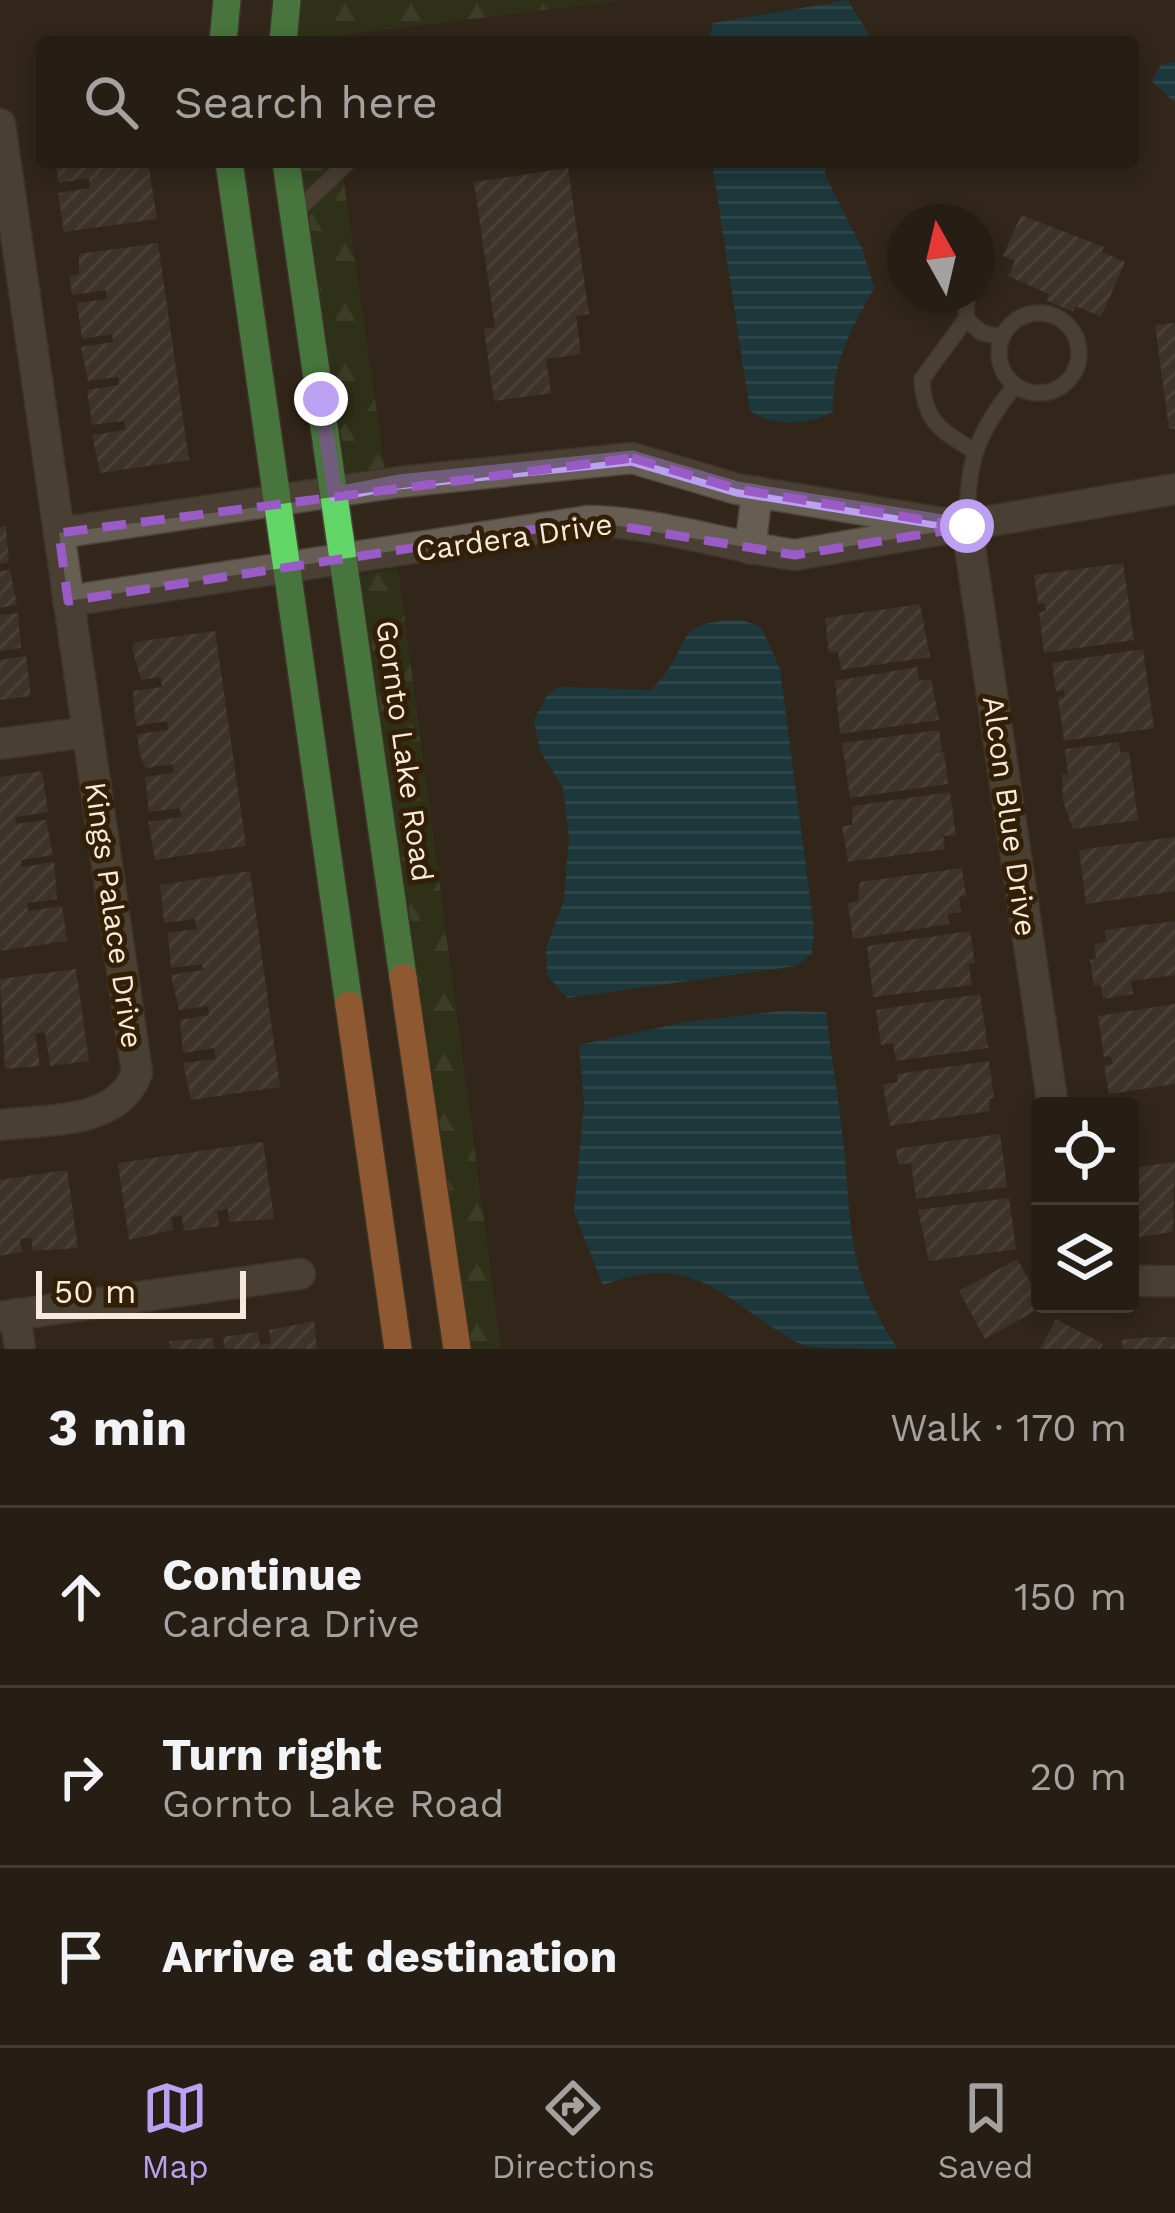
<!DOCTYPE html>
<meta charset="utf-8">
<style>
:root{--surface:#261d14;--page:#2e261d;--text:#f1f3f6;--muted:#a4a2a0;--line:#423b34;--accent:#bca0f2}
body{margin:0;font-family:"Work Sans",sans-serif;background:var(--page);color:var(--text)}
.controls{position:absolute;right:36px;bottom:36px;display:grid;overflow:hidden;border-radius:12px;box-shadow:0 6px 18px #0003}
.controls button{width:108px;height:108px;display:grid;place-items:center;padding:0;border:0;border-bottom:3px solid var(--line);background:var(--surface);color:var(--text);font:60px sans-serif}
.compass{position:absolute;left:887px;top:204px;width:108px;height:108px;border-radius:50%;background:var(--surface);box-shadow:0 6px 18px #0003;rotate:352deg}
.scale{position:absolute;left:36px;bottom:30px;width:210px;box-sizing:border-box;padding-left:12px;border:6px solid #f7e9db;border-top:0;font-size:33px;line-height:42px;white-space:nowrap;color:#f7e9db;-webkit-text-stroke:9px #331f05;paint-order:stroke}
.stop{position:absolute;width:36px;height:36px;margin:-27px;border:9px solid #bca0f2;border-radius:50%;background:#fff}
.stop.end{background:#bca0f2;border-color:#fff;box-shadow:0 3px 12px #0008}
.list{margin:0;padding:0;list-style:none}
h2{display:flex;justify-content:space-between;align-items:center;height:156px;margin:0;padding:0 48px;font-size:51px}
h2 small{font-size:39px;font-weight:400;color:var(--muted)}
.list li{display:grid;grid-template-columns:78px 1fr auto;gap:36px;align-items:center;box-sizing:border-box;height:180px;padding:0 48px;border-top:3px solid var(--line)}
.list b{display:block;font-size:45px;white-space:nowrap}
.list p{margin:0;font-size:39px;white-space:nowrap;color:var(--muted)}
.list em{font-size:39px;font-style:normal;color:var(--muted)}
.icon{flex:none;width:66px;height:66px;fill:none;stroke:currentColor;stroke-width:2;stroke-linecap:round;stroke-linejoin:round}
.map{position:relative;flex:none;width:1175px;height:1349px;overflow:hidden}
.search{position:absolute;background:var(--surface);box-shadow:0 6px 18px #0003;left:36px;right:36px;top:36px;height:132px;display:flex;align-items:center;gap:30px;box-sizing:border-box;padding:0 42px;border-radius:12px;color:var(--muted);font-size:45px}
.sheet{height:696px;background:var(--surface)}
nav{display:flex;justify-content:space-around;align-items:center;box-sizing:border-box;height:168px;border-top:3px solid var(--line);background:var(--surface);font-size:33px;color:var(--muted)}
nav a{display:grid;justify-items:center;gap:6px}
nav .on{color:var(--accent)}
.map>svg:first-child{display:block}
.forest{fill:url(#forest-firs)}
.water{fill:url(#water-rules)}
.building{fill:url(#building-hatch)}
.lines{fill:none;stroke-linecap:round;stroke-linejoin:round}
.lane-casing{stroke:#4e443a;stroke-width:18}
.street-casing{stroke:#4e443a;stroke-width:33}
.fast-casing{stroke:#4e443a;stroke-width:30}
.slow-casing{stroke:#4e443a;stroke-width:30}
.lane{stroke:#665d53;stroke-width:15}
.street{stroke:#665d53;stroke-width:30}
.fast{stroke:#63d668;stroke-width:27}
.slow{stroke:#ff974d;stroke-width:27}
.route{stroke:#bca0f2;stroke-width:15}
.marked{fill:none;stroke:#9a5bc6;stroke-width:9;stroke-dasharray:24 15;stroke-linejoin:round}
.labels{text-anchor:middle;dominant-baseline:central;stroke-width:10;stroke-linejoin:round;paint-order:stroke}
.street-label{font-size:30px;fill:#f7e9db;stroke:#331f05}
</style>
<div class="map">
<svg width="1175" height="1349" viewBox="0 0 1175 1349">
<defs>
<pattern id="forest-firs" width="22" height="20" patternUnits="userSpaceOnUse" patternTransform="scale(3)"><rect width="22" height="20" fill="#2c3d15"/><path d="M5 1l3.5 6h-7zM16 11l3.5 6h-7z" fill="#4b5936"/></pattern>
<pattern id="water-rules" width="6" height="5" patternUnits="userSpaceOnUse" patternTransform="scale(3)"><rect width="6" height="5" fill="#054e67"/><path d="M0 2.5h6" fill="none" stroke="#2a687c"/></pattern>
<pattern id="building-hatch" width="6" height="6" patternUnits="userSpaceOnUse" patternTransform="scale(3)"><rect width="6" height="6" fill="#4f4442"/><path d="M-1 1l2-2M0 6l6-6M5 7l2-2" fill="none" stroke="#695f5d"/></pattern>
</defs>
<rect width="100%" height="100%" fill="#32271a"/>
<path class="forest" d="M 302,0 L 627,0 L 347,34 L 338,42 L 298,42 Z
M 301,162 L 341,162 L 385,469 L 347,476 Z
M 398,569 L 501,1349 L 472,1349 L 361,575 Z"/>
<path class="water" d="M 848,0 L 873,42 L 699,42 L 709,37 L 713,23 Z
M 1175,62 L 1175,103 L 1152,81 L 1161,64 Z
M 712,162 L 826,162 L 825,175 L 862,248 L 874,288 C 853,327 830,366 833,412 C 806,425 775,427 750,411 Z
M 742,620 L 761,627 L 780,669 L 814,929 L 812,953 L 796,966 L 567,998 L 547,975 L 546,948 L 564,900 L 569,838 L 563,788 L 540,751 L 534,720 L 547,695 L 559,687 L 651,690 C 698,645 664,622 742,620 Z
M 782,1011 L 826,1012 C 832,1065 842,1118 846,1171 C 851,1245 855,1285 898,1349 C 873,1349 826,1349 804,1346 C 724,1304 700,1248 603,1285 L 574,1212 L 584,1104 L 579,1045 L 685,1022 Z"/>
<path class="building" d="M 55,162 L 148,162 L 157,219 L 64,232 L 58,193 L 90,188 L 89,178 L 59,183 Z
M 568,168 L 589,314 L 576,316 L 581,354 L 546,359 L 551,393 L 494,401 L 484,329 L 495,327 L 474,182 Z
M 1021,215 L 1104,247 L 1102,252 L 1125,262 L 1101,317 L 1076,306 L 1073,312 L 1046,300 L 1049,294 L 1008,276 L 1015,261 L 1003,256 Z
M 158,243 L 189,460 L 100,473 L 92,435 L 125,430 L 124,421 L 92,425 L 87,390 L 119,385 L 118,377 L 88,381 L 81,347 L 113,342 L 112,334 L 82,339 L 77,303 L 107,299 L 106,290 L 72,295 L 69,276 L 79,274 L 79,254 Z
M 1175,323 L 1175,429 L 1169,429 L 1155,325 Z
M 6,526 L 9,562 L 0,564 L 0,527 Z
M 1123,563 L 1134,640 L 1044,653 L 1039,612 L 1046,611 L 1044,603 L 1038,604 L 1034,575 Z
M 10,570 L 17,605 L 0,608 L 0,571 Z
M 920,604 L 930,657 L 841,670 L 838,652 L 829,653 L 825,618 Z
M 18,613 L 21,648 L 0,651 L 0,615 Z
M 215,631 L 246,846 L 155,860 L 148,822 L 181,817 L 180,808 L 149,812 L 145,777 L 174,773 L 173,764 L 146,768 L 140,755 L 137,734 L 168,730 L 167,721 L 136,726 L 133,691 L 162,687 L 160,677 L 141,680 L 132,648 L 135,642 Z
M 1143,649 L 1154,728 L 1064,741 L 1058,698 L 1065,697 L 1064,690 L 1056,691 L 1052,663 Z
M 26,656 L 31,696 L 0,700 L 0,660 Z
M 917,667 L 919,681 L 931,679 L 939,720 L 840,734 L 835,681 Z
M 939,730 L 942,749 L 937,753 L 944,752 L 948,784 L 850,798 L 842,743 Z
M 1119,742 L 1120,753 L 1129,751 L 1138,820 L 1073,829 L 1063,801 L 1062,775 L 1068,774 L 1065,749 Z
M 42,771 L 48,812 L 15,817 L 16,824 L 46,820 L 53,855 L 21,860 L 22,867 L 54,862 L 57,899 L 27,903 L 28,911 L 62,906 L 67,941 L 0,951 L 0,777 Z
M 950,792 L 956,835 L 943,836 L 945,849 L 848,862 L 842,826 L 852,825 L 853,806 Z
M 1175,837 L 1175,891 L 1086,904 L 1079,850 Z
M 962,868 L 966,896 L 959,897 L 961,912 L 948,914 L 949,924 L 853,939 L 848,903 L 858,901 L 860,882 Z
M 250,871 L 280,1087 L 191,1100 L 183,1063 L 216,1059 L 214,1048 L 183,1053 L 180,1020 L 209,1015 L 208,1006 L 179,1010 L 171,975 L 203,970 L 202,964 L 171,968 L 168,933 L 197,929 L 195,919 L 164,923 L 160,885 Z
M 1175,921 L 1175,975 L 1131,981 L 1133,994 L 1103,999 L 1101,985 L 1094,986 L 1090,960 L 1096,959 L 1094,944 L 1106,942 L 1105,930 Z
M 970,931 L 975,963 L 963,965 L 969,966 L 972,985 L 873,997 L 867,946 Z
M 76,969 L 89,1061 L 50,1066 L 45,1032 L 35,1034 L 40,1066 L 5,1069 L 0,979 Z
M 980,994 L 988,1048 L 896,1061 L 893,1043 L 881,1045 L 876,1010 Z
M 1175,1004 L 1175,1084 L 1109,1094 L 1104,1065 L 1113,1064 L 1111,1056 L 1104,1057 L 1098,1016 Z
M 989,1061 L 994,1098 L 989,1099 L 990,1111 L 890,1126 L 883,1084 L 898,1082 L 897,1074 Z
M 1000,1134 L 1007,1187 L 916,1199 L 911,1163 L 898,1165 L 896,1149 Z
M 263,1142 L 274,1219 L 229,1222 L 228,1209 L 217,1211 L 219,1226 L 184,1231 L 182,1216 L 171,1217 L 173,1230 L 129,1240 L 118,1163 Z
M 1175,1162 L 1173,1232 L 1133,1238 L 1130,1168 Z
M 67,1170 L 78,1248 L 33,1251 L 31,1238 L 20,1239 L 22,1252 L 0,1256 L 0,1180 Z
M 1009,1198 L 1016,1249 L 929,1261 L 918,1210 Z
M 1017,1259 L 1031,1283 L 1036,1280 L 1040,1287 L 1040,1304 L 1047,1304 L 985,1339 L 959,1291 Z
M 1056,1319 L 1103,1344 L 1100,1349 L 1040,1349 Z
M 314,1321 L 317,1349 L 225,1349 L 223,1337 L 258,1332 L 260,1345 L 271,1344 L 269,1330 Z
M 1149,1337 L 1175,1337 L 1175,1349 L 1123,1349 L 1122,1340 Z
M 213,1338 L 215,1349 L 170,1349 L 169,1341 Z"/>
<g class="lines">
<defs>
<path id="lane" d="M 300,208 L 348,162
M 967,294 L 966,319 L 922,379 C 924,420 939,430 973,450
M999 353a40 40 0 1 1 80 0a40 40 0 1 1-80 0Z
M 966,319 L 982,333 L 1002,337
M 967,527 C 968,459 974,439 1015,385"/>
<path id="street" d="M 0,124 L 137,1073 C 118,1125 48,1119 0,1125
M 967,527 L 1053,1106
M 59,533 L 399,482 L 632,458 L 737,489 L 943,523
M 750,549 L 757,492
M 68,601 L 588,521 C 658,522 725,546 795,555 L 1175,489
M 0,744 L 87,732
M 1130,1281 L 1175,1281
M 15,1314 L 20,1349
M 0,1317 L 300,1274"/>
<path id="fast" d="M 223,42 L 227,0
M 283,42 L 287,0
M 229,162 L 349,1005
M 286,162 L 403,977"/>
<path id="slow" d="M 403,977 L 457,1349
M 349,1005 L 398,1349"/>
</defs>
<use href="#lane" class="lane-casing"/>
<use href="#street" class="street-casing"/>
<use href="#fast" class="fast-casing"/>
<use href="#slow" class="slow-casing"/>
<use href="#lane" class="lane"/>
<use href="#street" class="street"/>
<use href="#fast" class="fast"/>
<use href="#slow" class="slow"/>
</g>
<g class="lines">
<path class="route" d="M 321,399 L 335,494 L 399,482 L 632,458 L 737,489 L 967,526"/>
</g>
<path d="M0 0H1175V1349H0ZM 632,458 L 737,489 L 967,527 L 795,555 L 588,521 L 68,601 L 59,533 Z" fill="#32271a" fill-opacity=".55" fill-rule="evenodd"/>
<path class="marked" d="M 632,458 L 737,489 L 967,527 L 795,555 L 588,521 L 68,601 L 59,533 Z"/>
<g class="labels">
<g class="street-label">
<text transform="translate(514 537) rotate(-8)">Cardera Drive</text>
<text transform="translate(405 751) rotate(82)">Gornto Lake Road</text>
<text transform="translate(1010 816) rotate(82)">Alcon Blue Drive</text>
<text transform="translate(114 915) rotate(82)">Kings Palace Drive</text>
</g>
</g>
</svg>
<div class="controls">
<button><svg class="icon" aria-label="locate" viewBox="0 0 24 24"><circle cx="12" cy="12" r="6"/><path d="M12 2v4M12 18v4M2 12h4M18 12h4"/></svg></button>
<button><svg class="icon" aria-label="layers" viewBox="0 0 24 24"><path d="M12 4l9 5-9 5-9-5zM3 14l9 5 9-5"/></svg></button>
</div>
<svg class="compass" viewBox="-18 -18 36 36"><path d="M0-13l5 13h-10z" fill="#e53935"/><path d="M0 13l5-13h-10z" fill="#a4a2a0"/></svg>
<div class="scale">50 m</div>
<div class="stop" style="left:967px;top:526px"></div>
<div class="stop end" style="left:321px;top:399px"></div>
<div class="search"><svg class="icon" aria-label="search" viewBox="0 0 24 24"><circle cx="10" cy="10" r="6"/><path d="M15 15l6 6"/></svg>Search here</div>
</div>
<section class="sheet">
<h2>3 min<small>Walk · 170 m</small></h2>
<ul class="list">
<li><svg class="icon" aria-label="ahead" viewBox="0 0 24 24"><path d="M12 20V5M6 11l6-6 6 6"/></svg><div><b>Continue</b><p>Cardera Drive</p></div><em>150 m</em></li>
<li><svg class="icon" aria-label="right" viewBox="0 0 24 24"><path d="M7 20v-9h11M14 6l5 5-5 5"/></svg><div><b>Turn right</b><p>Gornto Lake Road</p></div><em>20 m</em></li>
<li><svg class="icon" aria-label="arrive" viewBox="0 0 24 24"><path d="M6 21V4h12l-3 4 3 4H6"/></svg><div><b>Arrive at destination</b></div></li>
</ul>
</section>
<nav>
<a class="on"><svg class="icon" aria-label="map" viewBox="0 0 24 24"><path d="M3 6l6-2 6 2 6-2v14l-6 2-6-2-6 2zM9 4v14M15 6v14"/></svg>Map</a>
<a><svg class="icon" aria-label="directions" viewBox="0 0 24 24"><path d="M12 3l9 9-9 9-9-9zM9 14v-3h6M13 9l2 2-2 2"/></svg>Directions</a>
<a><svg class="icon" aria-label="saved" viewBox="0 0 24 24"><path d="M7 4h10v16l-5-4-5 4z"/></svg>Saved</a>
</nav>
